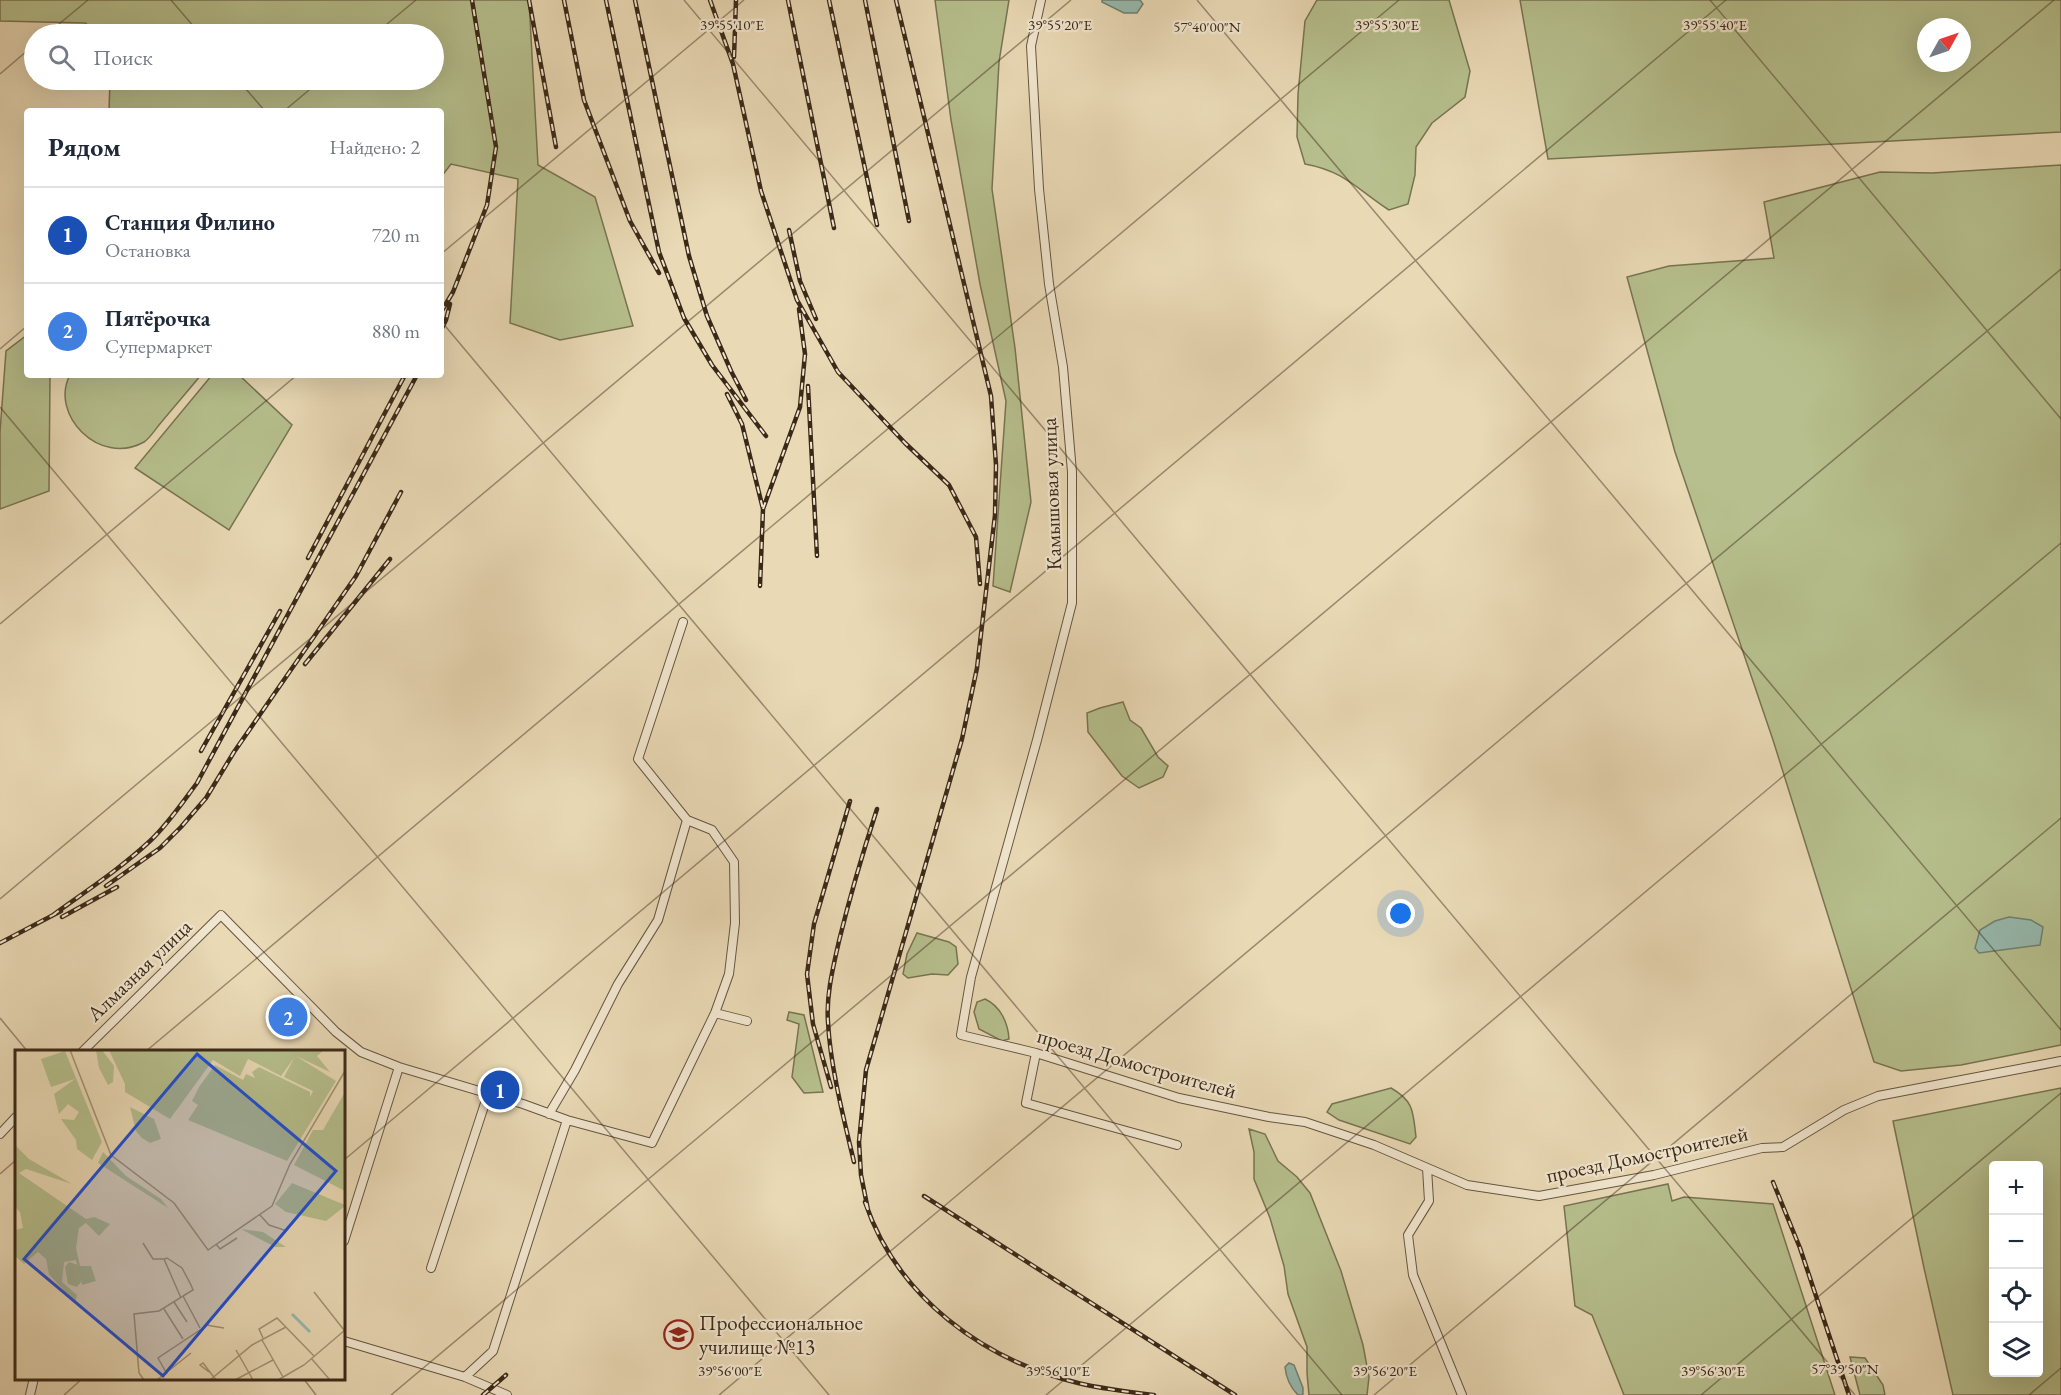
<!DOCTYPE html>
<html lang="ru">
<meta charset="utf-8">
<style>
:root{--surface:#fff;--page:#f6f6f7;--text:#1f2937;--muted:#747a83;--line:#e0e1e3;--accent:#0f766e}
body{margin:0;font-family:"EB Garamond",serif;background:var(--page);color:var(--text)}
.controls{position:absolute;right:18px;bottom:18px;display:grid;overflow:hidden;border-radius:6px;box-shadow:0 6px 24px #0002}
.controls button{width:54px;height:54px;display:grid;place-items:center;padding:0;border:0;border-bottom:2px solid var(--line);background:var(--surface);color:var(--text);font:30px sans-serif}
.compass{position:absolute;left:1917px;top:18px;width:54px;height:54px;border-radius:50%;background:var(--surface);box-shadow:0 6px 24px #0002;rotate:50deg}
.you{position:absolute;left:1401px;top:914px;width:21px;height:21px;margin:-15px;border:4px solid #fff;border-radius:50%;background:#1a73e8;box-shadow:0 0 0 9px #1a73e833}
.badge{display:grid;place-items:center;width:39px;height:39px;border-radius:50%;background:var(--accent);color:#fff;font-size:20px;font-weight:700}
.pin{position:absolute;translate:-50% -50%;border:3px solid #fff;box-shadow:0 2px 6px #0006}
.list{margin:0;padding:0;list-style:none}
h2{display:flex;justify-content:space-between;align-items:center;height:78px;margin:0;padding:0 24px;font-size:26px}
h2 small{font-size:20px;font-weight:400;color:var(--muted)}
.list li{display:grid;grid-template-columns:39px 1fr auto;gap:18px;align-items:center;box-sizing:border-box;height:96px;padding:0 24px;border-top:2px solid var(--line)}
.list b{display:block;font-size:22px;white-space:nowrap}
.list p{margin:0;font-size:20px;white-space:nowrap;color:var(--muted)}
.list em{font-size:20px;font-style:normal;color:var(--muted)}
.icon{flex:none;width:33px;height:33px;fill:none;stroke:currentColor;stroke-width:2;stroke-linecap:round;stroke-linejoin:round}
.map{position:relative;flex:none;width:2061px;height:1395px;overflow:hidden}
.search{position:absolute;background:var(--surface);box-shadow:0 6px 24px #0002;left:24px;top:24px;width:420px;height:66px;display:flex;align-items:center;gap:15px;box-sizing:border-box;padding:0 21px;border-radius:33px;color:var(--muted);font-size:22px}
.panel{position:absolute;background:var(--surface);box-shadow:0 6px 24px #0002;left:24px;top:108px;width:420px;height:270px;border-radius:6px}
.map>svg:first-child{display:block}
.green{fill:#b6bf8d;stroke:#787452;stroke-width:1.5;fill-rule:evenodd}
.water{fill:#97baaf;stroke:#728073;stroke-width:1.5}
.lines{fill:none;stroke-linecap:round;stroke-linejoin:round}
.street-casing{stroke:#66553f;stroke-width:10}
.street{stroke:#f1e6cf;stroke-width:8}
.rail-casing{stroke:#3b2918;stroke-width:4.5}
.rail{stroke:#f1e6cf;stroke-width:2;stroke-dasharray:7;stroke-linecap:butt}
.ticks{fill:none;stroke:#3b2918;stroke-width:1.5;stroke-opacity:0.45}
.labels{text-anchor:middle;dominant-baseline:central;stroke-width:4.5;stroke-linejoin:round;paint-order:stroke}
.street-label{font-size:21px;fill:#3b2918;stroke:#f1e6cf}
.poi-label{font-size:21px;fill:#3b2918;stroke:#f1e6cf;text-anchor:start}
.inset-river{fill:none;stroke:#97baaf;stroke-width:3}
.inset-road{fill:none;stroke:#a39376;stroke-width:1.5}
.view{fill:#1d4ed8;fill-opacity:0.15;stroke:#1d4ed8;stroke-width:3}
.inset-edge{fill:none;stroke:#3b2918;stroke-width:3}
.ticks-label{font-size:15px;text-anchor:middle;fill:#3b2918;stroke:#f1e6cf;stroke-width:4.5;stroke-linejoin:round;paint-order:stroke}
</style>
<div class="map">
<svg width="2061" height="1395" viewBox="0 0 2061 1395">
<rect width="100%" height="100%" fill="#e9d9b5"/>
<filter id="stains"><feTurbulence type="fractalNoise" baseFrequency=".00333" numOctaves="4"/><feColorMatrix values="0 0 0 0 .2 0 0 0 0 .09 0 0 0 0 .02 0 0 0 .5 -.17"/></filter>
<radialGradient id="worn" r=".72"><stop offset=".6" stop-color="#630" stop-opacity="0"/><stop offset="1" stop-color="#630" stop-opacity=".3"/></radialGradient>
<path class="green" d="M 0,0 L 529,0 L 538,165 L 595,197 L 633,326 L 560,340 L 510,323 L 518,179 L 451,164 L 441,177 L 441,111 L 109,111 L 110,80 L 434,80 L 434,34 L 101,34 L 85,23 L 0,21 Z
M 935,0 L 1009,0 L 999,62 L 992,189 L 1015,348 L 1031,502 L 1010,592 L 993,586 L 1006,401 L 980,284 L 951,120 Z
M 1317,0 L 1449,0 L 1470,71 L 1465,97 L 1432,123 L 1416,147 L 1415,175 L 1408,204 L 1389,210 C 1357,189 1344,171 1305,164 L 1297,137 L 1298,94 L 1305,21 Z
M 1520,0 L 2061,0 L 2061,132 L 1548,159 ZM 1926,27 L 1962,27 L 1962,63 L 1926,63 Z
M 2061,165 L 2061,1045 L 1961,1065 L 1901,1071 L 1874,1062 L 1773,740 L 1675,452 L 1627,277 L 1669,266 L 1774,258 L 1764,202 L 1880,172 L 1932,173 Z
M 27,335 L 27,375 L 50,375 L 49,491 L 0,509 L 0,432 L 6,351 Z
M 70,375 L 201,375 C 187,392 173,408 159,425 C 155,430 149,439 144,442 C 99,467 49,414 70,375 Z
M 212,375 L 239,375 L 292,425 L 229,530 L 135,468 Z
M 1123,702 L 1130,720 L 1141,728 L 1158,757 L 1168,766 L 1163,777 L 1139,788 L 1122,776 L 1088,732 L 1087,713 L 1100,708 Z
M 917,933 L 949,942 L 956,947 L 958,964 L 948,975 L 932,974 L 908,978 L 903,974 L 907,954 Z
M 985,999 C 1000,1006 1008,1022 1009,1039 L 1002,1041 L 979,1029 L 974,1012 L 977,1002 Z
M 789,1012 L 804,1015 L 823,1092 L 804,1093 L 792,1077 L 799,1024 L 787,1020 Z
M 1391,1088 C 1414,1101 1413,1112 1416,1137 L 1410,1144 L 1339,1120 L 1327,1112 L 1332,1104 Z
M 2061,1088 L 2061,1395 L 1953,1395 L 1924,1268 L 1893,1121 ZM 1994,1166 L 2038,1166 L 2038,1372 L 1994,1372 Z
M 1249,1129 L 1265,1134 L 1278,1161 L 1297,1177 L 1310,1193 L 1341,1271 L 1363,1345 L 1369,1377 L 1367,1395 L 1309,1395 L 1307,1373 L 1307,1347 L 1288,1294 L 1284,1266 L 1270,1218 L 1254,1179 L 1254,1152 Z
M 1668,1184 L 1672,1201 L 1684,1197 L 1773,1204 L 1835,1395 L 1624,1395 L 1592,1315 L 1575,1306 L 1564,1206 Z
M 1850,1357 L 1865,1358 L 1883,1385 L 1885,1395 L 1860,1395 Z"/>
<path class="water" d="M 1102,0 L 1140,0 L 1143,4 L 1137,13 L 1124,13 L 1102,2 Z
M 2009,917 L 2031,920 L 2043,927 L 2040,945 L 1979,953 L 1975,948 L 1980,930 L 1995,921 Z
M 1289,1363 L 1294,1365 L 1303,1388 L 1303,1395 L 1298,1395 C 1291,1388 1286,1377 1285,1367 Z"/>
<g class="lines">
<defs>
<path id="street" d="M 1041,0 L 1031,46 L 1039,189 L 1049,284 L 1063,367 L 1072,472 L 1072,603 L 1037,740 L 971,977 L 961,1035 L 1036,1053 L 1179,1098 L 1269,1117 L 1305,1122 L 1374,1145 L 1467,1185 L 1539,1196 L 1654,1175 L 1762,1148 L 1783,1147 L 1844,1110 L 1878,1096 L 2061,1061
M 683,622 L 638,759 L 687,820
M 715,1013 L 747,1021
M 82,1052 L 221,915 L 336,1032 L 361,1052 L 399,1067 L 523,1104 L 567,1120 L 493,1351 L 465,1377
M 1036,1053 L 1026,1103 L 1177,1145
M 549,1114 L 575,1070 L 618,984 L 658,920 L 687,820 L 712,830 L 734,862 L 735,923 L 729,974 L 715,1013 L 652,1143 L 567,1120
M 0,1134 L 16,1117
M 1427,1168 L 1429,1201 L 1408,1235 L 1413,1275 L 1462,1395
M 344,1241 L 399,1067
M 431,1268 L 488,1094
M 344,1341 L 465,1377 L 507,1395
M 30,1395 L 34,1378"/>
</defs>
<use href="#street" class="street-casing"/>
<use href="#street" class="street"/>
<defs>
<path id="rail" d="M 529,0 L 556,147
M 564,0 L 584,100 L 630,221 L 659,273
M 606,0 L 659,252 L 684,318 L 712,365 L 766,436
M 635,0 L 689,256 L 707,316 L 731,371 L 746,400
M 710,0 L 733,64 L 761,191 L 797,300 L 838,372 L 905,443 L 949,485 L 976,537 L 980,584
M 788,0 L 834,228
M 829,0 L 877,225
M 865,0 L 909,221
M 734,57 L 736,0
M 789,230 L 800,281 L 816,319
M 441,312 L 453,292 L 487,205 L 496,147 L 472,0
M 441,330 L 446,320 L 450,304
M 808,386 L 817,556
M 727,394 L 742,424 L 763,509 L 760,586
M 763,509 L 800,407 L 805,354 L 799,309
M 308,558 L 405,375
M 305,664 L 390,559
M 201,751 L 280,611
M 106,886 L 160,848 L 181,827 L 206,798 L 234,752 L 356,576 L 401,492
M 53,915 C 86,891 120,869 150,841 C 168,824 182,803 197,783 L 417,375
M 62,917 L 117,887
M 0,943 L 61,911
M 831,1087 L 813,1024 L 807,974 L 814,924 L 850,801
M 854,1162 C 844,1120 830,1065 828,1022 C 826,995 833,968 839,941 C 850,896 863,852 877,809
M 1773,1182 L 1800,1248 L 1849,1395
M 924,1196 L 1235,1395
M 865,1202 C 897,1297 983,1360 1078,1383 C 1103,1389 1129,1392 1154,1395
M 868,1210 L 861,1175 L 859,1142 L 866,1070 L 962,739 L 977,668 L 995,515 L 996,465 L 991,396 L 896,0
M 483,1395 L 506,1375"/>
</defs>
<use href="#rail" class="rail-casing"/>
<use href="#rail" class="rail"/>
</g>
<path class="ticks" d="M 171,0 L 200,34M 684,0 L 1855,1395M 1197,0 L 2061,1030M 1710,0 L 2061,419M 47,34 L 88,0M 375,34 L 416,0M 0,74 L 34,45M 238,80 L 265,111M 284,111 L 321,80M 441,254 L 744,0M 441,321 L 1342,1395M 0,349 L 27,326M 0,407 L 829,1395M 0,624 L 297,375M 0,899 L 1071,0M 0,1018 L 28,1052M 145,1052 L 1399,0M 344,1160 L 1726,0M 0,1174 L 16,1160M 303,1378 L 316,1395M 64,1395 L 83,1378M 391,1395 L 2054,0M 719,1395 L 2061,269M 1046,1395 L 2061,543M 1374,1395 L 2061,818M 1701,1395 L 2061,1093M 2029,1395 L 2061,1368"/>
<defs>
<symbol id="university-ring" viewBox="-11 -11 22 22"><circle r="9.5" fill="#f1e6cf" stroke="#8f2418" stroke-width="1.5"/><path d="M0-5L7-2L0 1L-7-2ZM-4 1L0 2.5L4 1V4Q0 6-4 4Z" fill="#8f2418"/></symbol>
</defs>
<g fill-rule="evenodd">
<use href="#university-ring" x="662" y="1318" width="33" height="33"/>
</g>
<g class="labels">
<g class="street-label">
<text transform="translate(1051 494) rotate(-92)">Камышовая улица</text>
<text transform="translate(139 970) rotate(-44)">Алмазная улица</text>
<text transform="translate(1137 1063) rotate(16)">проезд Домостроителей</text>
<text transform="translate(1647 1154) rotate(-12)">проезд Домостроителей</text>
</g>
<g class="poi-label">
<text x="699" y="1322">Профессиональное<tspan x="699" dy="24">училище №13</tspan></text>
</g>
</g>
<g transform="translate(15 1050)">
<rect width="330" height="330" fill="#e9d9b5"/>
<path d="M 81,0 L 87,0 L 99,16 L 98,32 L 93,35 L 84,18 ZM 94,0 L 309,0 L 302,6 L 315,22 L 281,6 L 321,31 L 272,111 L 173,70 L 183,55 L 177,51 L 184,37 L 200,15 L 228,30 L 231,24 L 240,28 L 237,22 L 244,17 L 295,42 L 295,47 L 298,41 L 269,27 L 279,8 L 266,26 L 233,9 L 225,26 L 198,10 L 155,69 L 110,42 L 110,34 ZM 50,1 L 87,92 L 77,110 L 62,99 L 61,90 L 46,69 L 59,70 L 64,62 L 53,54 L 44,64 L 39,44 L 60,29 L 36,37 L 26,9 ZM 330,42 L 330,141 L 279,115 L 298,80 L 308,80 ZM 115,57 L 139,69 L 146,89 L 135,93 L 127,88 L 121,81 ZM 0,95 L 14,109 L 57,134 L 11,119 L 4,123 L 71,169 L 79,167 L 95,174 L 84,186 L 71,173 L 64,178 L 61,198 L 65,216 L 76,216 L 81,231 L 67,235 L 61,210 L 49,212 L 47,232 L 62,245 L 60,253 L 34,224 L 31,209 L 23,202 L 9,214 L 0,206 L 0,180 L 8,178 L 5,162 L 0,157 ZM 88,102 L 111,126 L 146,149 L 153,158 L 83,113 ZM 277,133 L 330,155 L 330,156 L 311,171 L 271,162 L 260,154 ZM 226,179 L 248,182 L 271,197 L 260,197 ZM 54,212 L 63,215 L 66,232 L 62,237 L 53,234 L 50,217 Z" fill="#b6bf8d"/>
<path class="inset-river" d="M 277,264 L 295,282"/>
<path class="inset-road" d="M 55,0 L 96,105 L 159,153 L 193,200 L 257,156 L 275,114 L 330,21M 245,165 L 254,175 L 272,181M 128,193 L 138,209 L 149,209M 201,194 L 205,199 L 222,188M 299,242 L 329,280M 166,248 L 149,209 L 152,208 L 167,218 L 176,235 L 178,240 L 168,246M 159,252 L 172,272M 149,259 L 168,289M 191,275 L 209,278M 248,288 L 244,279 L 262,268 L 299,306M 247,290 L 268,327M 221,300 L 238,330M 296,308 L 315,330M 194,322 L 185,315 L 188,313 L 201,330M 152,324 L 143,308 L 194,274M 129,330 L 124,323 L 119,264 L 144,261 L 168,246 L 185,278M 142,330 L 176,303M 195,330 L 237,295 L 271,277M 220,330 L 258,310M 263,330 L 289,315 L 330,280"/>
<path class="view" d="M 182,4 L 321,121 L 148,326 L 9,209 Z"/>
<rect width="330" height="330" class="inset-edge"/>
</g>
<g class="ticks-label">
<text x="732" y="30">39°55'10"E</text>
<text x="1060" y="30">39°55'20"E</text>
<text x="1387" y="30">39°55'30"E</text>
<text x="1715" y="30">39°55'40"E</text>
<text x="1207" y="32">57°40'00"N</text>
<text x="1845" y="1374">57°39'50"N</text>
<text x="730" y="1376">39°56'00"E</text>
<text x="1058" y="1376">39°56'10"E</text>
<text x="1385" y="1376">39°56'20"E</text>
<text x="1713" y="1376">39°56'30"E</text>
</g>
<rect width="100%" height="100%" filter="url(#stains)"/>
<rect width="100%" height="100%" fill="url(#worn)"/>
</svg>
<div class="controls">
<button>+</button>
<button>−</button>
<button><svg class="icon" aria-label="locate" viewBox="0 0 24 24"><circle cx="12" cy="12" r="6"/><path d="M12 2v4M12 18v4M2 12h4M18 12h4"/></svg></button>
<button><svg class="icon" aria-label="layers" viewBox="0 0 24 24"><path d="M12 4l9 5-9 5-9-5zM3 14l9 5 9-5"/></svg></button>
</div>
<svg class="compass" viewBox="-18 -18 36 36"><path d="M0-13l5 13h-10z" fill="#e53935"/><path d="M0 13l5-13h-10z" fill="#747a83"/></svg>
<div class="you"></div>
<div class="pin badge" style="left:500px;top:1090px;background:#1a4fb4">1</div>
<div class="pin badge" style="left:288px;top:1017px;background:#3f7fe0">2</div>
<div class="search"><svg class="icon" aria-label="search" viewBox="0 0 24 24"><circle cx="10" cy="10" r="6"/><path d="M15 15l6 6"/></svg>Поиск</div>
<section class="panel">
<h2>Рядом<small>Найдено: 2</small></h2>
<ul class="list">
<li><span class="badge" style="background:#1a4fb4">1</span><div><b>Станция Филино</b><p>Остановка</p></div><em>720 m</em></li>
<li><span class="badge" style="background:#3f7fe0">2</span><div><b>Пятёрочка</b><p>Супермаркет</p></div><em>880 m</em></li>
</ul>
</section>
</div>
